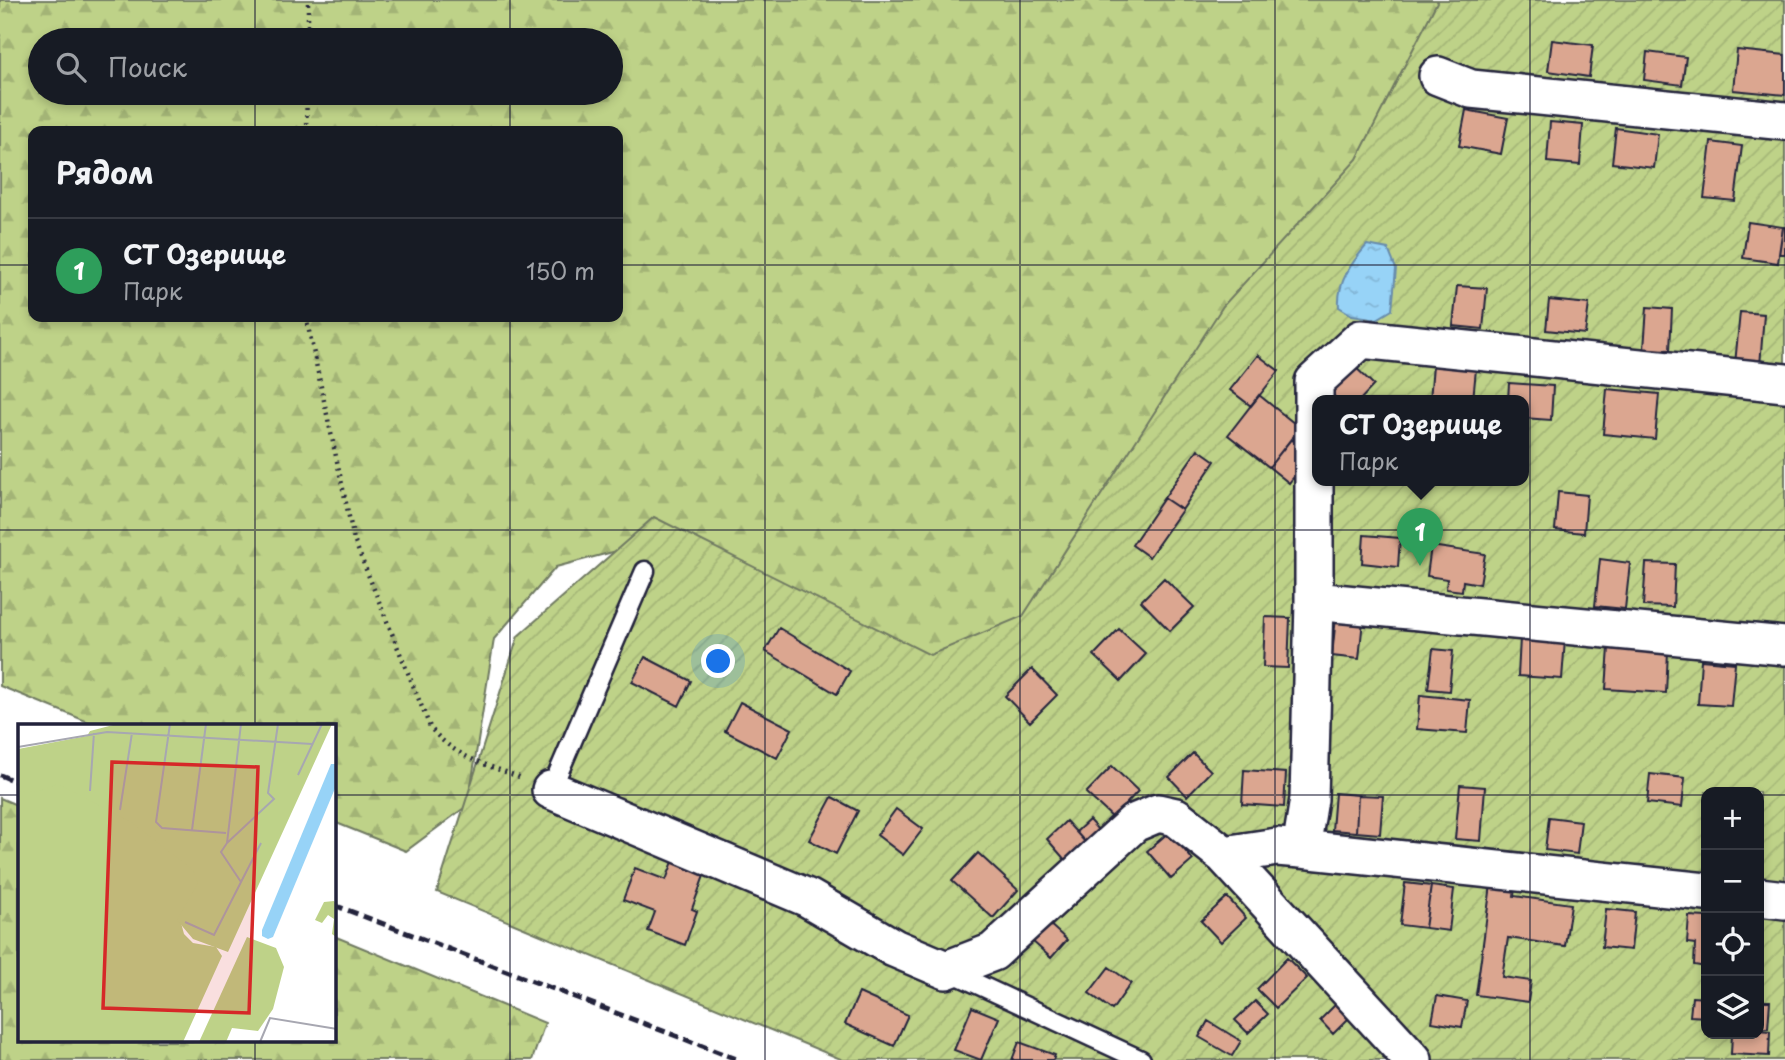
<!DOCTYPE html>
<html lang="ru">
<meta charset="utf-8">
<style>
:root{--surface:#171b24;--page:#20242c;--text:#f1f3f6;--muted:#9ea1a6;--line:#363941;--accent:#7c3aed}
body{margin:0;font-family:"Playpen Sans",sans-serif;background:var(--page);color:var(--text)}
.controls{position:absolute;right:21px;bottom:21px;display:grid;overflow:hidden;border-radius:14px;box-shadow:0 4px 10px #0003}
.controls button{width:63px;height:63px;display:grid;place-items:center;padding:0;border:0;border-bottom:2px solid var(--line);background:var(--surface);color:var(--text);font:35px sans-serif}
.you{position:absolute;left:719px;top:662px;width:24px;height:24px;margin:-18px;border:5px solid #fff;border-radius:50%;background:#1a73e8;box-shadow:0 0 0 10px #1a73e833}
.badge{display:grid;place-items:center;width:46px;height:46px;border-radius:50%;background:var(--accent);color:#fff;font-size:23px;font-weight:700}
.pin{position:absolute;translate:-50% -58px;filter:drop-shadow(0 2px 4px #0008)}
.pin::after{content:'';position:absolute;top:37px;width:24px;height:21px;background:inherit;clip-path:polygon(0 0,100% 0,50% 100%)}
.popup{position:absolute;left:1312px;top:395px;width:217px;height:91px;box-sizing:border-box;display:grid;place-content:center;border-radius:14px;background:var(--surface);filter:drop-shadow(0 2px 5px #0005);font-size:23px;white-space:nowrap;color:var(--muted)}
.popup b{font-size:26px;color:var(--text)}
.popup::after{content:'';position:absolute;left:50%;top:100%;margin-left:-14px;border:14px solid transparent;border-top-color:var(--surface)}
.list{margin:0;padding:0;list-style:none}
h2{display:flex;justify-content:space-between;align-items:center;height:91px;margin:0;padding:0 28px;font-size:30px}
h2 small{font-size:23px;font-weight:400;color:var(--muted)}
.list li{display:grid;grid-template-columns:46px 1fr auto;gap:21px;align-items:center;box-sizing:border-box;height:105px;padding:0 28px;border-top:2px solid var(--line)}
.list b{display:block;font-size:26px;white-space:nowrap}
.list p{margin:0;font-size:23px;white-space:nowrap;color:var(--muted)}
.list em{font-size:23px;font-style:normal;color:var(--muted)}
.icon{flex:none;width:38px;height:38px;fill:none;stroke:currentColor;stroke-width:2;stroke-linecap:round;stroke-linejoin:round}
.map{position:relative;flex:none;width:1785px;height:1060px;overflow:hidden}
.search{position:absolute;background:var(--surface);box-shadow:0 4px 10px #0003;left:28px;top:28px;width:595px;height:77px;display:flex;align-items:center;gap:18px;box-sizing:border-box;padding:0 24px;border-radius:38px;color:var(--muted);font-size:26px}
.panel{position:absolute;background:var(--surface);box-shadow:0 4px 10px #0003;left:28px;top:126px;width:595px;height:196px;border-radius:14px}
.map>svg:first-child{display:block}
.forest{fill:url(#forest-firs);stroke:#707a62;stroke-width:2;fill-rule:evenodd}
.garden{fill:url(#garden-furrows);stroke:#707a62;stroke-width:2;fill-rule:evenodd}
.water{fill:url(#water-ripples);stroke:#688cac;stroke-width:2}
.building{fill:#dba690;stroke:#22223b;stroke-width:2}
.lines{fill:none;stroke-linecap:round;stroke-linejoin:round}
.lane-casing{stroke:#22223b;stroke-width:23}
.street-casing{stroke:#22223b;stroke-width:42}
.path{stroke:#22223b;stroke-width:4.5;stroke-dasharray:2 5;stroke-linecap:butt}
.lane{stroke:#fff;stroke-width:18}
.street{stroke:#fff;stroke-width:37}
.rail{stroke:#22223b;stroke-width:5;stroke-dasharray:10 5;stroke-linecap:butt}
.grid{fill:none;stroke:#22223b;stroke-width:2;stroke-opacity:0.55}
.inset-road{fill:none;stroke:#a7a7b1;stroke-width:2}
.view{fill:#d62828;fill-opacity:0.15;stroke:#d62828;stroke-width:3.5}
.inset-edge{fill:none;stroke:#22223b;stroke-width:3.5}
</style>
<div class="map">
<svg width="1785" height="1060" viewBox="0 0 1785 1060">
<defs>
<pattern id="forest-firs" width="22" height="20" patternUnits="userSpaceOnUse" patternTransform="scale(1.75)"><rect width="22" height="20" fill="#bed288"/><path d="M5 1l3.5 6h-7zM16 11l3.5 6h-7z" fill="#a3b476"/></pattern>
<pattern id="garden-furrows" width="10" height="10" patternUnits="userSpaceOnUse" patternTransform="scale(1.75)"><rect width="10" height="10" fill="#bed288"/><path d="M-1 1l2-2M0 10L10 0M9 11l2-2" fill="none" stroke="#a3b476"/></pattern>
<pattern id="water-ripples" width="26" height="14" patternUnits="userSpaceOnUse" patternTransform="scale(1.75)"><rect width="26" height="14" fill="#97d3f7"/><path d="M2 4q2-2 4 0t4 0M15 11q2-2 4 0t4 0" fill="none" stroke="#82b5d5"/></pattern>
</defs>
<rect width="100%" height="100%" fill="#fff"/>
<filter id="ink" filterUnits="userSpaceOnUse"><feTurbulence type="fractalNoise" baseFrequency=".0143" numOctaves="2"/><feDisplacementMap in="SourceGraphic" scale="14" xChannelSelector="R" yChannelSelector="G"/><feConvolveMatrix kernelMatrix="1 2 1 2 8 2 1 2 1" color-interpolation-filters="sRGB"/></filter>
<g filter="url(#ink)">
<path class="forest" d="M 0,0 L 1455,0 L 1370,166 L 1029,627 L 933,671 L 662,539 L 556,567 L 494,639 L 468,805 L 406,851 L 334,822 L 334,726 L 98,726 L 0,686 ZM 40,40 L 611,40 L 611,93 L 40,93 ZM 33,131 L 618,131 L 618,317 L 33,317 Z
M 0,798 L 19,806 L 19,1041 L 334,1041 L 334,936 L 545,1023 L 532,1060 L 0,1060 Z"/>
<path class="garden" d="M 1438,0 L 1785,0 L 1785,1060 L 843,1060 L 437,892 L 518,636 L 654,517 L 930,655 L 1023,616 L 1223,306 L 1357,159 ZM 1317,400 L 1523,400 L 1523,480 L 1317,480 ZM 1706,792 L 1759,792 L 1759,1034 L 1706,1034 Z"/>
<path class="water" d="M 1367,245 L 1388,249 L 1396,269 L 1392,310 L 1377,319 L 1352,315 L 1339,307 C 1337,282 1352,262 1367,245 Z"/>
<path class="building" d="M 1552,40 L 1593,45 L 1589,77 L 1548,71 Z
M 1737,50 L 1785,55 L 1785,95 L 1733,90 Z
M 1647,52 L 1686,57 L 1682,85 L 1644,80 Z
M 1466,110 L 1508,118 L 1501,154 L 1459,146 Z
M 1550,122 L 1583,125 L 1580,165 L 1547,162 Z
M 1616,128 L 1658,134 L 1654,168 L 1612,163 Z
M 1711,142 L 1742,146 L 1735,201 L 1704,198 Z
M 1748,222 L 1783,227 L 1778,263 L 1743,258 Z
M 1783,227 L 1785,227 L 1785,254 L 1779,254 Z
M 1457,286 L 1487,288 L 1483,329 L 1453,326 Z
M 1549,300 L 1589,304 L 1585,334 L 1546,330 Z
M 1647,307 L 1672,309 L 1670,350 L 1644,349 Z
M 1740,312 L 1764,314 L 1760,366 L 1735,364 Z
M 1258,355 L 1279,371 L 1251,406 L 1230,390 Z
M 1350,362 L 1374,385 L 1360,400 L 1338,400 L 1325,387 Z
M 1433,365 L 1476,369 L 1473,400 L 1430,400 Z
M 1509,383 L 1553,386 L 1551,420 L 1523,418 L 1523,400 L 1508,400 Z
M 1607,389 L 1659,394 L 1655,439 L 1603,434 Z
M 1259,395 L 1300,428 L 1269,467 L 1228,435 Z
M 1291,439 L 1311,455 L 1289,483 L 1269,467 Z
M 1198,449 L 1215,461 L 1182,510 L 1164,498 Z
M 1558,492 L 1587,495 L 1584,533 L 1555,530 Z
M 1164,498 L 1182,510 L 1149,557 L 1132,545 Z
M 1364,535 L 1400,538 L 1398,567 L 1362,563 Z
M 1431,546 L 1485,554 L 1480,584 L 1463,581 L 1462,591 L 1446,589 L 1447,579 L 1427,576 Z
M 1600,559 L 1630,563 L 1625,609 L 1595,606 Z
M 1646,563 L 1675,564 L 1673,607 L 1643,606 Z
M 1164,578 L 1194,607 L 1170,631 L 1141,601 Z
M 1265,617 L 1290,618 L 1288,668 L 1263,667 Z
M 1336,617 L 1363,620 L 1359,659 L 1332,656 Z
M 779,628 L 850,671 L 837,694 L 765,651 Z
M 1119,629 L 1146,654 L 1121,681 L 1094,655 Z
M 1520,638 L 1565,640 L 1562,679 L 1518,676 Z
M 1609,648 L 1668,651 L 1666,693 L 1606,689 Z
M 1433,649 L 1453,651 L 1449,691 L 1428,689 Z
M 645,657 L 691,681 L 679,706 L 632,682 Z
M 1701,660 L 1735,663 L 1731,706 L 1698,704 Z
M 1032,669 L 1057,695 L 1030,722 L 1005,696 Z
M 1420,695 L 1470,700 L 1467,733 L 1417,729 Z
M 740,702 L 792,729 L 777,758 L 725,731 Z
M 1193,753 L 1211,771 L 1187,796 L 1169,777 Z
M 1112,766 L 1138,791 L 1113,818 L 1086,793 Z
M 1244,770 L 1286,773 L 1284,807 L 1242,804 Z
M 1650,774 L 1685,778 L 1682,807 L 1647,803 Z
M 1460,785 L 1485,787 L 1481,841 L 1455,839 Z
M 1335,793 L 1358,795 L 1356,832 L 1332,830 Z
M 1358,795 L 1383,796 L 1380,834 L 1356,832 Z
M 832,797 L 858,811 L 836,854 L 809,840 Z
M 896,809 L 923,829 L 903,855 L 877,835 Z
M 1549,817 L 1581,821 L 1577,854 L 1545,850 Z
M 1089,820 L 1099,831 L 1086,843 L 1076,832 Z
M 1066,821 L 1086,843 L 1066,861 L 1047,839 Z
M 1169,832 L 1193,860 L 1171,879 L 1147,851 Z
M 978,853 L 1018,890 L 993,918 L 952,881 Z
M 674,859 L 706,870 L 692,909 L 697,911 L 685,945 L 648,931 L 655,912 L 623,900 L 635,868 L 666,880 Z
M 1492,877 L 1516,880 L 1514,896 L 1571,904 L 1565,946 L 1508,938 L 1502,977 L 1531,981 L 1528,1002 L 1476,995 Z
M 1405,883 L 1431,886 L 1425,928 L 1400,925 Z
M 1431,886 L 1454,889 L 1449,931 L 1425,928 Z
M 1227,897 L 1246,918 L 1221,942 L 1201,921 Z
M 1606,909 L 1635,912 L 1631,950 L 1602,947 Z
M 1689,916 L 1706,917 L 1706,967 L 1694,965 L 1695,944 L 1687,943 Z
M 1047,922 L 1067,940 L 1051,958 L 1031,940 Z
M 1287,958 L 1307,978 L 1276,1008 L 1257,989 Z
M 1109,967 L 1131,983 L 1112,1010 L 1089,993 Z
M 859,993 L 908,1015 L 894,1046 L 845,1024 Z
M 1437,996 L 1467,1001 L 1462,1027 L 1432,1022 Z
M 1692,997 L 1706,998 L 1706,1017 L 1690,1016 Z
M 1255,1001 L 1268,1014 L 1248,1033 L 1235,1020 Z
M 1759,1001 L 1770,1001 L 1768,1028 L 1759,1028 Z
M 1336,1004 L 1350,1017 L 1333,1034 L 1320,1020 Z
M 972,1007 L 999,1018 L 981,1060 L 954,1050 Z
M 1208,1021 L 1241,1041 L 1232,1056 L 1199,1037 Z
M 1759,1030 L 1770,1031 L 1769,1056 L 1731,1054 L 1732,1034 L 1759,1034 Z
M 1019,1042 L 1055,1055 L 1053,1060 L 1012,1060 Z"/>
<g class="lines">
<defs>
<path id="lane" d="M 551,790 L 645,571
M 949,971 L 1141,1060"/>
<path id="street" d="M 1438,76 L 1471,89 L 1785,121
M 1314,601 L 1785,646
M 551,790 L 808,898 L 894,948 L 946,970 L 993,952 L 1134,823 L 1158,813 L 1176,817 L 1224,855 L 1277,847 L 1301,849 L 1706,892
M 1301,849 L 1309,799 L 1314,601 L 1314,382 L 1361,339 L 1785,383
M 1224,855 L 1413,1060
M 1759,897 L 1785,900"/>
</defs>
<use href="#lane" class="lane-casing"/>
<use href="#street" class="street-casing"/>
<path class="path" d="M 308,40 L 308,0
M 306,131 L 307,93
M 306,317 L 354,540 L 430,727 C 454,758 488,765 522,778"/>
<use href="#lane" class="lane"/>
<use href="#street" class="street"/>
<path class="rail" d="M 0,775 L 19,783
M 334,905 L 739,1060"/>
</g>
</g>
<path class="grid" d="M 255,0 L 255,40M 510,0 L 510,40M 765,0 L 765,1060M 1020,0 L 1020,1060M 1275,0 L 1275,1060M 1530,0 L 1530,1060M 255,93 L 255,131M 510,93 L 510,131M 0,265 L 33,265M 618,265 L 1785,265M 255,317 L 255,726M 510,317 L 510,1060M 0,530 L 1785,530M 0,795 L 19,795M 334,795 L 1706,795M 1759,795 L 1785,795M 255,1041 L 255,1060"/>
<g transform="translate(18 724)">
<rect width="318" height="318" fill="#fff"/>
<path d="M 39,58 L 115,96 L 176,145 L 182,158 L 162,195 L 166,210 L 175,219 L 198,223 L 204,232 L 165,318 L 0,318 L 0,65 ZM 316,177 L 318,180 L 318,213 L 314,210 L 316,195 L 310,191 L 304,199 L 297,196 L 306,178 ZM 229,213 L 258,224 L 266,243 L 255,285 L 240,307 L 214,304 L 208,318 L 181,318 Z" fill="#bed288"/>
<path d="M 99,0 L 314,0 L 210,228 L 175,215 L 159,196 L 180,159 L 175,146 L 113,98 L 40,60 L 19,68 L 0,67 L 0,25 L 69,12 L 72,7 Z" fill="#bed288"/>
<path d="M 313,40 L 318,40 L 318,62 L 255,213 L 250,215 L 244,212 L 244,206 Z" fill="#97d3f7"/>
<path class="inset-road" d="M 152,0 L 138,98 L 144,104 L 208,109M 0,23 L 89,8 L 294,20M 280,51 L 304,0M 72,67 L 76,9M 102,86 L 114,9M 174,106 L 188,0M 209,119 L 256,75 L 250,69 L 260,0M 223,158 L 243,119M 167,198 L 196,211 L 223,158 L 203,128 L 209,119 L 223,0M 242,318 L 252,294 L 319,305"/>
<path class="view" d="M 94,38 L 240,43 L 231,289 L 85,284 Z"/>
<rect width="318" height="318" class="inset-edge"/>
</g>
</svg>
<div class="controls">
<button>+</button>
<button>−</button>
<button><svg class="icon" aria-label="locate" viewBox="0 0 24 24"><circle cx="12" cy="12" r="6"/><path d="M12 2v4M12 18v4M2 12h4M18 12h4"/></svg></button>
<button><svg class="icon" aria-label="layers" viewBox="0 0 24 24"><path d="M12 4l9 5-9 5-9-5zM3 14l9 5 9-5"/></svg></button>
</div>
<div class="you"></div>
<div class="pin badge" style="left:1420px;top:566px;background:#2e9e5b">1</div>
<div class="popup"><b>СТ Озерище</b>Парк</div>
<div class="search"><svg class="icon" aria-label="search" viewBox="0 0 24 24"><circle cx="10" cy="10" r="6"/><path d="M15 15l6 6"/></svg>Поиск</div>
<section class="panel">
<h2>Рядом<small></small></h2>
<ul class="list">
<li><span class="badge" style="background:#2e9e5b">1</span><div><b>СТ Озерище</b><p>Парк</p></div><em>150 m</em></li>
</ul>
</section>
</div>
